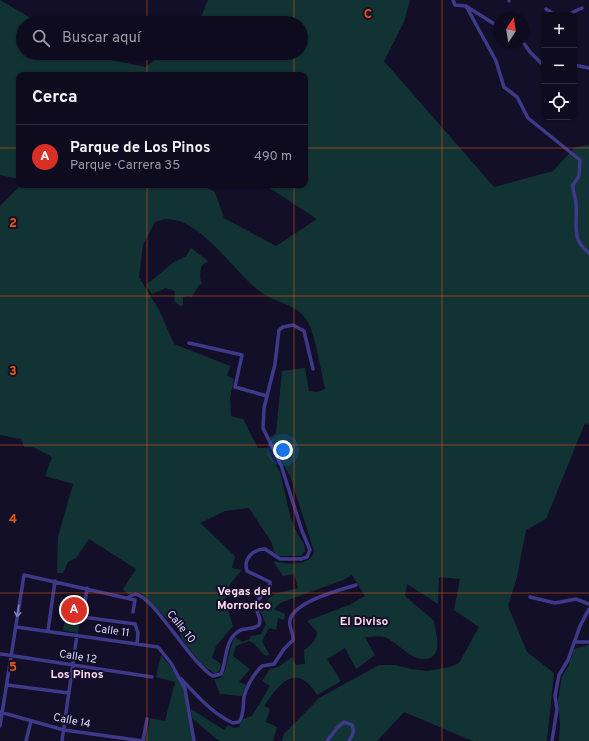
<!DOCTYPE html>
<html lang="es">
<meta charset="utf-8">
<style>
:root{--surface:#0f0b1f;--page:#181428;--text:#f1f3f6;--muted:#9b9ba4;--line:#2f2b3d;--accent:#d93025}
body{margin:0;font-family:Overpass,sans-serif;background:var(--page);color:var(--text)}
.controls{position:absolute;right:12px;top:12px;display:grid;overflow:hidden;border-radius:8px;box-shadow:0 1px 3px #0004}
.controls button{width:36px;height:36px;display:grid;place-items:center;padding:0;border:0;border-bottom:1px solid var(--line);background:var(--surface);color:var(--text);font:20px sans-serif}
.compass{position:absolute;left:493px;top:12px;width:36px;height:36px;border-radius:50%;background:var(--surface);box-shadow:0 1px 3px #0004;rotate:12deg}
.you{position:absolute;left:283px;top:450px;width:14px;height:14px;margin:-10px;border:3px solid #fff;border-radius:50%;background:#1a73e8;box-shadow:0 0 0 6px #1a73e833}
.badge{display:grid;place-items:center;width:26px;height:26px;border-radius:50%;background:var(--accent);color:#fff;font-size:13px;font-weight:700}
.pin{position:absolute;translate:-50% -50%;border:2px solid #fff;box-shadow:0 1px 4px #0006}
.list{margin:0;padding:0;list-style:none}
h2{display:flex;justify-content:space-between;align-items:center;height:52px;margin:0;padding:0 16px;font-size:17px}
h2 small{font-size:13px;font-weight:400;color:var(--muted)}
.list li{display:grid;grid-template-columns:26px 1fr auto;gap:12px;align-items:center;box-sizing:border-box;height:64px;padding:0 16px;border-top:1px solid var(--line)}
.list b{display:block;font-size:15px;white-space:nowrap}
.list p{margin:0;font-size:13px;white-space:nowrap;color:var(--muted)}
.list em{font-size:13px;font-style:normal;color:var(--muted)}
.icon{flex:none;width:22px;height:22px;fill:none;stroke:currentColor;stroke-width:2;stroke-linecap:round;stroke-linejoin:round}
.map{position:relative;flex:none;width:589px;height:741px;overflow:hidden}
.search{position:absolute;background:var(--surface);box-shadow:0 1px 3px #0004;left:16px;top:16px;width:292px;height:44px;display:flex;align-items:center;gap:10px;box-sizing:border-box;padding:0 14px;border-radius:22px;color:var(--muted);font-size:15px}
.panel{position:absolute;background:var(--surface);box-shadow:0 1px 3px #0004;left:16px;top:72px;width:292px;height:116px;border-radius:8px}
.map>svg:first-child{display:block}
.green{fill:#123333}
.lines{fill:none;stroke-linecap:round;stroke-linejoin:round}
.minor{stroke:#3e3989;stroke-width:3.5}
.oneway{stroke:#8580be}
.grid{fill:none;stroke:#e8590c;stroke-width:1;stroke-opacity:0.55}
.labels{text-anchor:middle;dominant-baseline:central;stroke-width:4;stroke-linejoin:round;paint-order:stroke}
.street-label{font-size:11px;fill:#dcd7ff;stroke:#140f29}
.neighbourhood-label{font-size:12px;font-weight:bold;fill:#ffd9f0;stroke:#140f29}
.grid-label{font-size:13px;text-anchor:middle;font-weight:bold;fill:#e8590c;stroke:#140f29;stroke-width:4;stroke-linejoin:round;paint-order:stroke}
</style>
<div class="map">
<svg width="589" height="741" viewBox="0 0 589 741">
<rect width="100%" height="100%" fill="#140f29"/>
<path class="green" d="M 0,0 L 39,23 L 23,23 L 23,53 L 75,53 L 146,67 L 162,53 L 301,53 L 301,23 L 197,23 L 200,20 L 208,0 L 410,0 L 404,22 L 384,61 L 494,187 L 553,171 L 575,147 L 589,145 L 589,425 L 585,423 L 546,519 L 526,530 L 517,577 L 508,606 L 527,652 L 554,673 L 547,741 L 473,741 L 404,712 L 377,741 L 282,741 L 284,734 L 319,698 L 379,665 L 395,665 L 411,669 L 427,671 L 450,667 L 459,663 L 479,627 L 454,610 L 460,579 L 439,577 L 438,604 L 407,584 L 405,596 L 434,621 C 435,631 443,652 430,658 C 414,665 399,642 384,637 C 379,636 371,637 365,637 L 375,655 L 356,669 L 345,648 L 327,659 L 341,681 L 317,695 C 296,661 279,684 264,706 L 270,709 L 266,722 L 277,727 L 273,741 L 219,741 L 192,718 L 191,709 L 224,730 L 228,725 L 235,728 L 239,727 L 243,719 L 252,716 L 270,686 L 262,681 L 270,669 L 278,667 L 292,657 L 296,665 L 305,664 L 304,650 C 311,645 316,641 317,632 L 307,621 L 349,605 L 365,596 L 352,575 L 343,580 L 280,603 L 274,609 L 285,614 L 284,620 L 278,618 L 276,630 L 269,628 L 262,641 L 269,654 L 267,656 C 259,653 258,644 249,641 L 236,646 L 233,656 L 250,669 L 239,682 L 246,685 L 242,696 L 220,694 L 214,679 C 218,679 221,679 223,675 C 228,667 228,649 235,637 L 242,642 L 250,639 L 251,636 L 261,634 L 266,624 L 260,611 L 260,607 L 274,594 L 298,588 L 294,574 L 283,576 L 273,561 C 285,564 312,567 314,551 L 290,476 L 269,438 L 276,433 L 282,371 L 305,368 L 309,391 L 317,392 L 325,389 C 321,372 315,331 306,319 C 295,303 276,303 262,293 C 235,274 202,219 167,219 C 163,219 159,221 155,222 L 143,245 L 139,277 L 159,310 L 174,344 L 230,366 L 227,376 L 234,379 L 230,398 L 231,416 L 243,419 L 258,448 L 267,448 L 280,472 L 291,519 L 298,535 L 304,544 L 305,551 L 301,556 L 278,556 L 274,552 L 272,543 L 249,508 L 225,511 L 200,523 L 235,556 L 232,568 L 242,570 C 220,594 224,596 233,626 L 216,646 L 212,658 L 220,663 C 221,669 220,671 215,674 L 202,665 L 182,639 L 175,620 L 167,619 L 140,592 L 133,592 L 129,595 L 123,589 L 136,569 L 89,539 L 76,558 L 68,562 L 63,573 L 57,573 L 58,537 L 73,484 L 45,476 L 52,457 L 33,447 L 24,447 L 21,439 L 0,435 L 0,206 L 21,185 L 201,185 L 215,192 L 224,218 L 276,246 L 317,219 L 265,185 L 305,185 L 305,75 L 19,75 L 19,179 L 0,175 Z
M 191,248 L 208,261 L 202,265 C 200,272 199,277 202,284 L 199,285 L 191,298 L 190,296 L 183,297 L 183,305 L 180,306 L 174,301 L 175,291 L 166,288 L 152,294 L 146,285 L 174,262 L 186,256 Z
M 68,600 L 82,603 L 78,633 L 63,630 Z
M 589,645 L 589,741 L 559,741 L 560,723 L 558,700 L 562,676 L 568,667 L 574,649 Z
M 161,655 L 171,667 L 184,689 L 193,741 L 140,741 L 141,738 L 146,739 L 150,718 L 165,721 L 175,682 L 156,677 Z"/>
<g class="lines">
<path class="minor" d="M 453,0 L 455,5 L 466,6 L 499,27
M 509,0 L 509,1
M 466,6 L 496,61 L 504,87 L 517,97 L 528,118 L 580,160 L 579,176 L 573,185 C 572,191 576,197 576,203 C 578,223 570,239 589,253
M 546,9 L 555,15
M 567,15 L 582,8
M 523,42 L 530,52 L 544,66
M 574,65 L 589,68
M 189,343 L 242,355 L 235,387 L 267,396
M 87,588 L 83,617 L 135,624 L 138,633 L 137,644
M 530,597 L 555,603 L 576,599 L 589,604
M 127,598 L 135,594 C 153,595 191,664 213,676 L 221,674 C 227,661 224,640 239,631 C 245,627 254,630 259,625 L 260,620 L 255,604 L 270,586 L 270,582 L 247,571 C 243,559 253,549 265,549 L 280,559 L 301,559 L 307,557 L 310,550 L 302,531 L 281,465 L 263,428 L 264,408 L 275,364 L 279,330 L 283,327 L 293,325 L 304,331 L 313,369
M 16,627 L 158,647 L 171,663 L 185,689 L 194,741
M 48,631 L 55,581
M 574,642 L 589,642
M 1,654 L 152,677
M 180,678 C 197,695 211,713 233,723 L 239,722 C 244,716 243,705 244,697 C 247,685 254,674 262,666 L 274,664 L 284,649 L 293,640 C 294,633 288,627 290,620 C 294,602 339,590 356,585
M 7,685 L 69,693
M 0,712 L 64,730 L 143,741 L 147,719
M 0,726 L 24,575 L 135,600 L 133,612
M 26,741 L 31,721
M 62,741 L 77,635
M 327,741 L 337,728 L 344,722 L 352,725 C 355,732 352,736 349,741
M 552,741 L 557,709 L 555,696 L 559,675 L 568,660 L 580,626 L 589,609"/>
</g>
<defs><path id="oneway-shaft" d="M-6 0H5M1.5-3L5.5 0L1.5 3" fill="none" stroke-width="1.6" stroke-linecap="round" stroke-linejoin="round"/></defs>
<use class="oneway" href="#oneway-shaft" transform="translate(18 611) rotate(98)"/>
<path class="grid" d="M 147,0 L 147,23M 294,0 L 294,23M 442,0 L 442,741M 147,53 L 147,75M 294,53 L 294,75M 0,148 L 19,148M 305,148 L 589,148M 147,185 L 147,741M 294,185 L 294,741M 0,296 L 589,296M 0,445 L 589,445M 0,593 L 589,593"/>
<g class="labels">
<g class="street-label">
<text transform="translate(181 627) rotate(51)">Calle 10</text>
<text transform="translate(112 631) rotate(8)">Calle 11</text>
<text transform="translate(78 657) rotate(9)">Calle 12</text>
<text transform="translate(72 721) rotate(11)">Calle 14</text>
</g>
<g class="neighbourhood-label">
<text x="244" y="592">Vegas del<tspan x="244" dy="14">Morrorico</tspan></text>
<text x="364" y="622">El Diviso</text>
<text x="77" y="675">Los Pinos</text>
</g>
</g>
<g class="grid-label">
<text x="368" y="18">C</text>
<text x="13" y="227">2</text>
<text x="13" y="375">3</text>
<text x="13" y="523">4</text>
<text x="13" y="671">5</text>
</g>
</svg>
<div class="controls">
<button>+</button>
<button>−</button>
<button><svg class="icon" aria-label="locate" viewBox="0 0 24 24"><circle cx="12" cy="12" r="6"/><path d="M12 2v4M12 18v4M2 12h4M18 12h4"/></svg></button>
</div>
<svg class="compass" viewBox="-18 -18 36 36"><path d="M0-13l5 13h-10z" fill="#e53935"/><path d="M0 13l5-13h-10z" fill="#9b9ba4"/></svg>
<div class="you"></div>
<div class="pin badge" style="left:74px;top:610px">A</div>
<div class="search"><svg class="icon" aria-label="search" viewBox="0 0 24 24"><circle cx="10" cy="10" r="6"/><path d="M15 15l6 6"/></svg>Buscar aquí</div>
<section class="panel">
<h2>Cerca<small></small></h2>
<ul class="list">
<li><span class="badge">A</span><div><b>Parque de Los Pinos</b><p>Parque · Carrera 35</p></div><em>490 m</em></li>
</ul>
</section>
</div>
